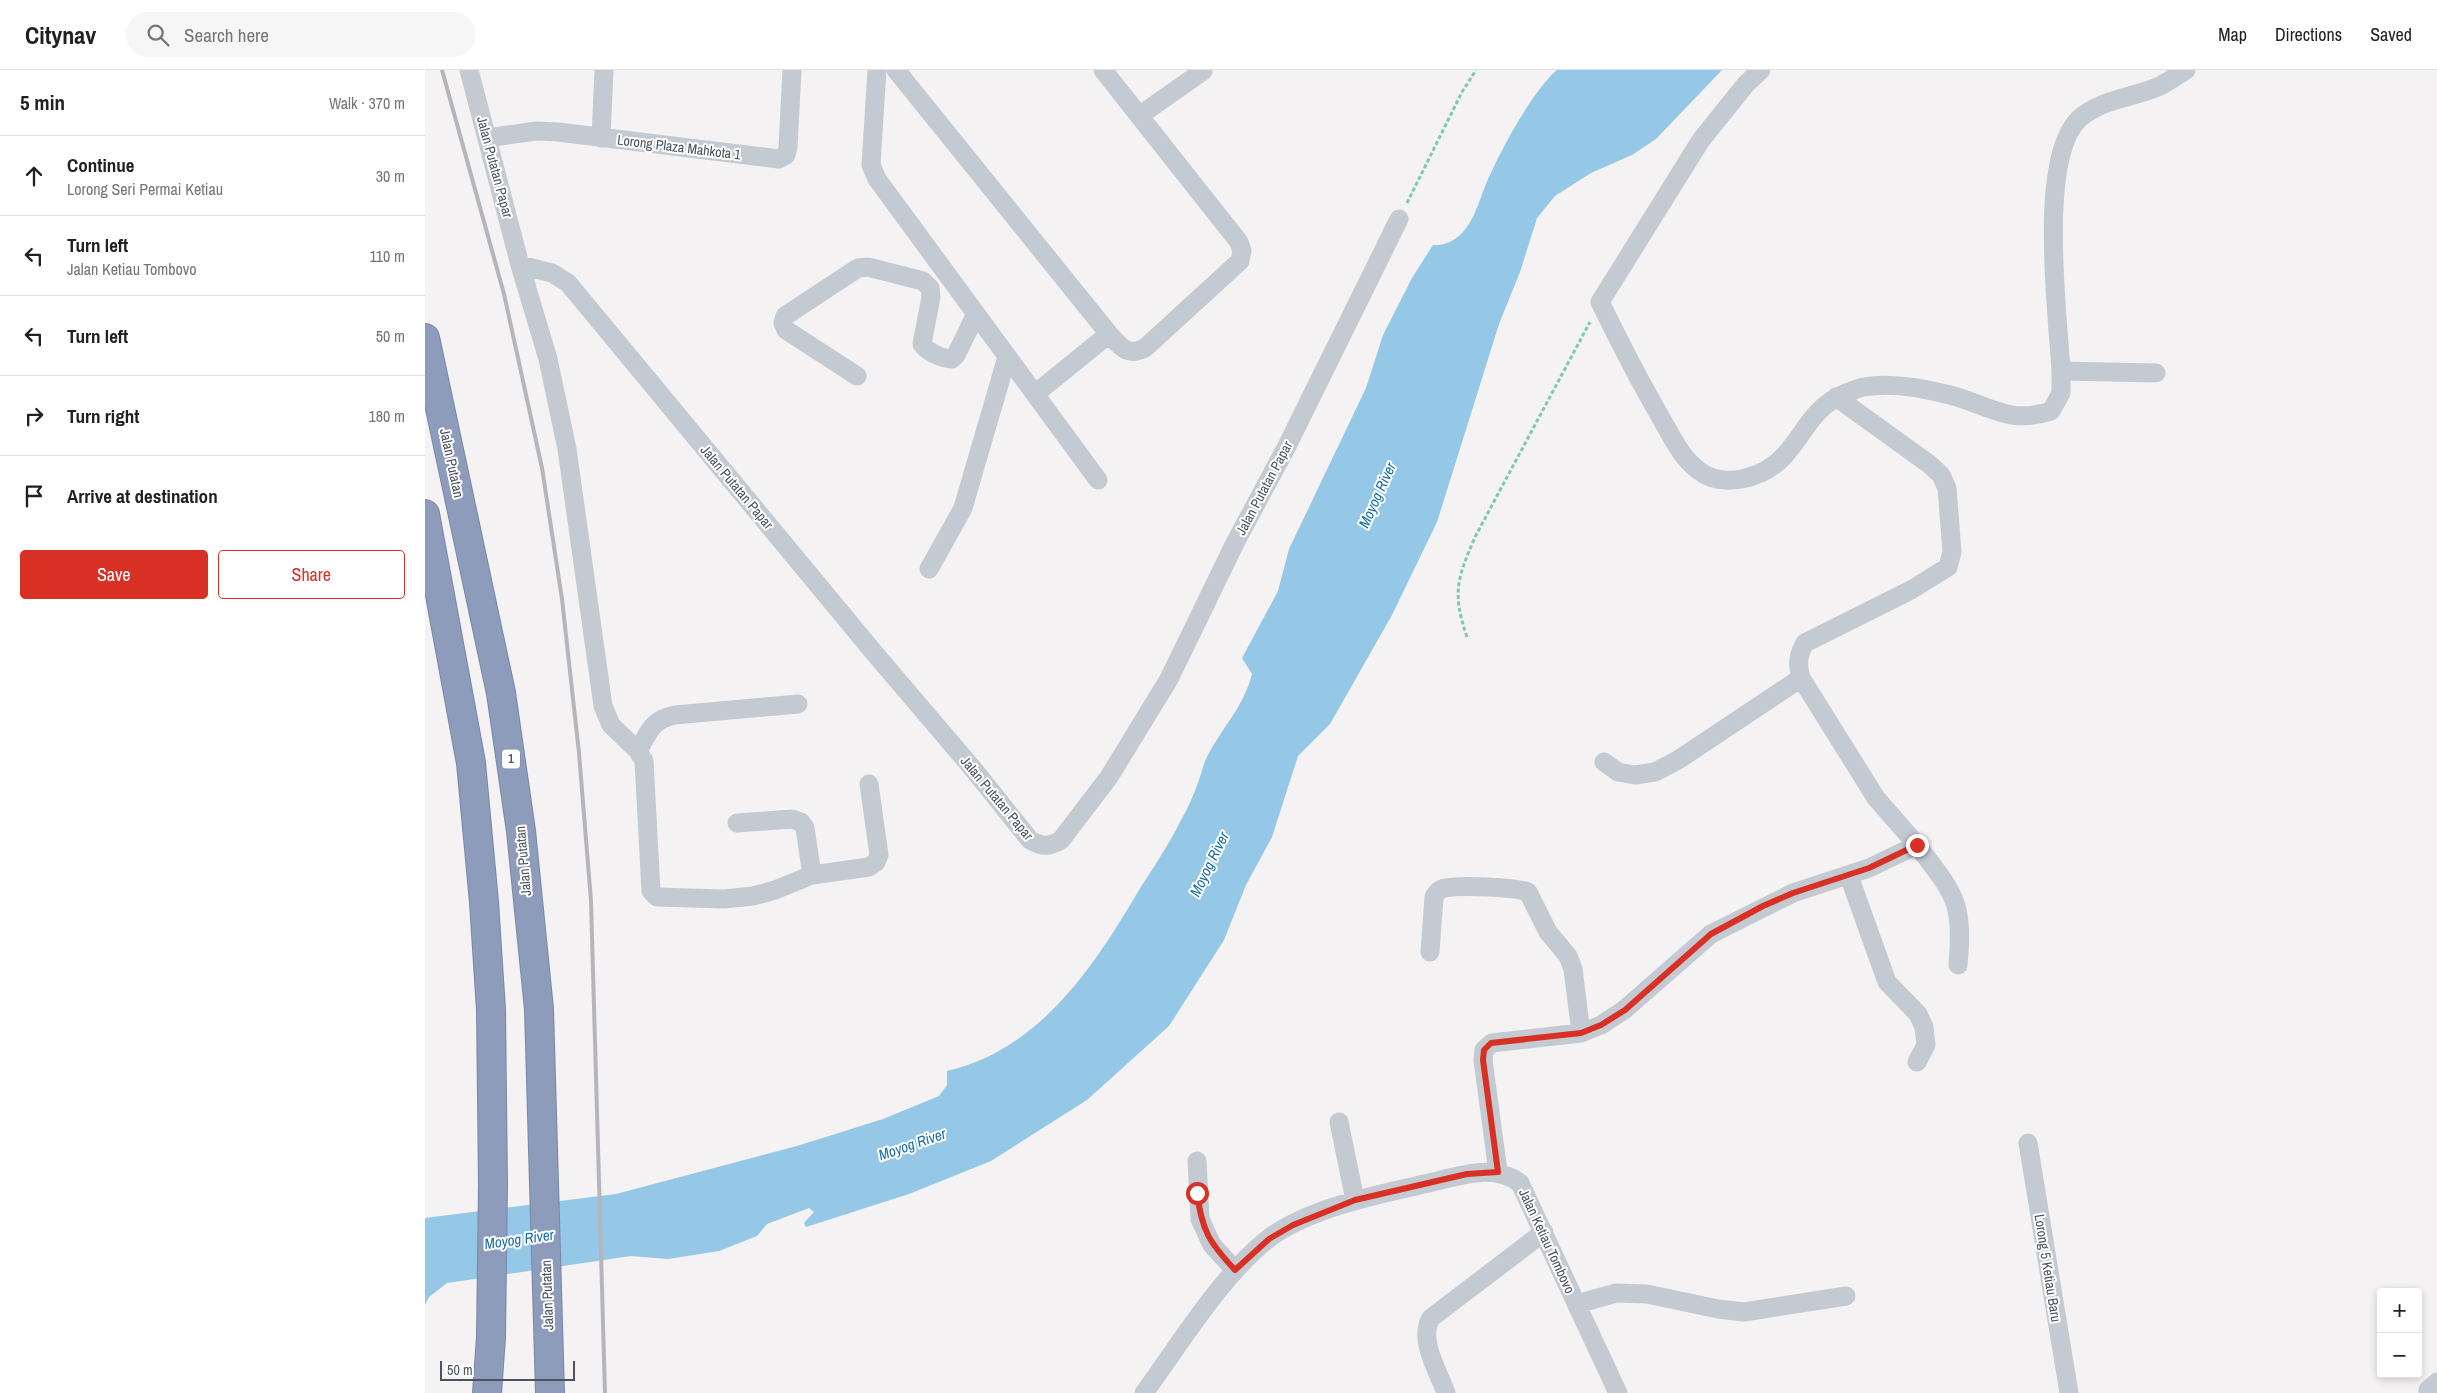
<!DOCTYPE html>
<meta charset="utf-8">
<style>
:root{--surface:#fff;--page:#f6f6f6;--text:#202124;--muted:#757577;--line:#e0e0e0;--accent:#d93025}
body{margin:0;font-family:"Archivo Narrow",sans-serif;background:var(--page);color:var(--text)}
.controls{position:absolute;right:15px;bottom:15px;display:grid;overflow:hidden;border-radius:5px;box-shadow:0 2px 8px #0003}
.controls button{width:45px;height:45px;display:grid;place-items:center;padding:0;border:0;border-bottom:1px solid var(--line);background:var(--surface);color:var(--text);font:25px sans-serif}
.scale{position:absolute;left:15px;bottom:12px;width:135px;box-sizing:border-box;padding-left:5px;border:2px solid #4b525e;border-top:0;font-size:14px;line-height:18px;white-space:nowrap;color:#4b525e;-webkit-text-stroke:4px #fff;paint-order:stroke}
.stop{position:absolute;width:15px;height:15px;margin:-11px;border:4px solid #d93025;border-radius:50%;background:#fff}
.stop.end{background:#d93025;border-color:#fff;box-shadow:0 1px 5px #0008}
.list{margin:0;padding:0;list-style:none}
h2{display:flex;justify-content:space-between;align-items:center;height:65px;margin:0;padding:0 20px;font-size:21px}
h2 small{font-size:16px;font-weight:400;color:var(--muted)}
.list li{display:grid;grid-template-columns:32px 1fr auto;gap:15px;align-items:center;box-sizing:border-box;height:80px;padding:0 20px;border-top:1px solid var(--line)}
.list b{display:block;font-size:19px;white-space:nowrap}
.list p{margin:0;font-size:16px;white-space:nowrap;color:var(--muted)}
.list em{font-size:16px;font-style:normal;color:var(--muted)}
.actions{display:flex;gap:10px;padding:15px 20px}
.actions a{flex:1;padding:11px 0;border:1px solid var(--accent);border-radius:5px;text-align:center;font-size:18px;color:var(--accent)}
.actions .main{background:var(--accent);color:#fff}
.icon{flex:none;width:28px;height:28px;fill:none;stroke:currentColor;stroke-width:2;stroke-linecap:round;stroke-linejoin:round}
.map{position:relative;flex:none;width:2012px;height:1323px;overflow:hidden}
header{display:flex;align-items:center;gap:30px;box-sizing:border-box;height:70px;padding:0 25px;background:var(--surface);border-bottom:1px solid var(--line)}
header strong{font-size:24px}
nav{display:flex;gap:28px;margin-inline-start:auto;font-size:18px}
.search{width:350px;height:45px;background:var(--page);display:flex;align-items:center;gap:12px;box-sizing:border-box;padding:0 18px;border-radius:28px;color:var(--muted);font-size:19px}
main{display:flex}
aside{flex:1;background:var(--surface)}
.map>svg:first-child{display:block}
.water{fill:#95c7e6}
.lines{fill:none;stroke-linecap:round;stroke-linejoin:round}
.highway-casing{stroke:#7987a8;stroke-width:30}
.path{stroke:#7fc8b1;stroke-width:3;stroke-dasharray:4 2.5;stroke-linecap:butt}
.minor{stroke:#c4cad2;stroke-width:19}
.highway{stroke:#8e9cbc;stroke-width:28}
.rail{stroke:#b4b6bb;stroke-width:4}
.route{stroke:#d93025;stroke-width:6}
.labels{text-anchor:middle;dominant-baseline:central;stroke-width:4;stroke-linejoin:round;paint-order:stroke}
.shield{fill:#fff;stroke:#81868e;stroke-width:1}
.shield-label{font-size:12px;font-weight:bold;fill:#4b525e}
.street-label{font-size:14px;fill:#4b525e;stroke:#fff}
.water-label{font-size:15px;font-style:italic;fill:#186ea4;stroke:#fff}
</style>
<header>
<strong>Citynav</strong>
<div class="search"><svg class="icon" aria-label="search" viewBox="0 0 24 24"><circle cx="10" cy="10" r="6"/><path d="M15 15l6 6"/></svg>Search here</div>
<nav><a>Map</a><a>Directions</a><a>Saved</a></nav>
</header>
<main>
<aside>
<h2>5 min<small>Walk · 370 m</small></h2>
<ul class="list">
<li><svg class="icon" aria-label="ahead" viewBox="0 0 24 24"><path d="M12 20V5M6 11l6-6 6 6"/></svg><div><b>Continue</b><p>Lorong Seri Permai Ketiau</p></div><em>30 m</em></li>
<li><svg class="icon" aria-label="left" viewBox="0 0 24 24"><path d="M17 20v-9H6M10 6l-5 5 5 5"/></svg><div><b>Turn left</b><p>Jalan Ketiau Tombovo</p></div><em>110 m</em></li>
<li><svg class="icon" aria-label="left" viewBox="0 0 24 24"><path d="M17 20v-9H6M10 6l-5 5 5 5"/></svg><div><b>Turn left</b></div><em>50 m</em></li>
<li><svg class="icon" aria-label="right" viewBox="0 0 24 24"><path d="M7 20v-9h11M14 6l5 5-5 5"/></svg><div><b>Turn right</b></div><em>180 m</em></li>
<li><svg class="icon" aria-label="arrive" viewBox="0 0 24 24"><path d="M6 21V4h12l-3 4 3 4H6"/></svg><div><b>Arrive at destination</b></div></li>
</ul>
<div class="actions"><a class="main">Save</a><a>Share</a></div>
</aside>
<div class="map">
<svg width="2012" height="1323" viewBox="0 0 2012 1323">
<rect width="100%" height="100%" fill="#f4f2f2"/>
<path class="water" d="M 1132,0 L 1297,0 L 1231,69 L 1207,85 L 1166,103 L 1130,126 L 1112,148 L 1095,202 L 1074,254 L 1012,452 L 967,545 L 905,654 L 873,686 L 847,767 L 821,815 L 799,870 L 744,956 L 662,1030 L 566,1091 L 484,1124 L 381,1157 L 379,1153 L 389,1142 L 384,1138 L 342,1154 L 332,1166 L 294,1181 L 243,1189 L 206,1186 L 22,1213 L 4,1227 L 0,1235 L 0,1148 L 191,1124 L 372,1076 L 458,1049 L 514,1026 L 522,1015 L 522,1001 C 614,980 669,897 714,820 C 728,798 743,776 755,752 C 763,738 770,722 775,707 C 777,702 778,695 781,689 C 795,660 819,637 827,604 L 817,588 L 853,521 L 864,479 L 941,318 L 958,265 L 987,208 L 1008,175 C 1018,176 1027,172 1035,165 C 1049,152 1054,131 1061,114 C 1074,83 1107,21 1132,0 Z"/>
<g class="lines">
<defs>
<path id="highway" d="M 0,268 L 76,623 L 96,761 L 114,939 L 125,1323
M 0,444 L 46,693 L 59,832 L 66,940 L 68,1115 L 66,1267 L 62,1323"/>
</defs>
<use href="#highway" class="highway-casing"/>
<path class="path" d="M 982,133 L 1037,22 L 1051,0
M 1042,567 C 1027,523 1032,509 1050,467 L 1165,252"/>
<path class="minor" d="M 44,0 L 95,195 L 123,289 L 142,379 L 178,636 L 186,655 L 213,681 L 219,691 L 226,821 L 232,827 L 299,829 L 328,826 L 350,820 L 387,805 L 444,797 L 451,792 L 454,785 L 444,714
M 452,0 L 446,95 L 452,109 L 673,410
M 471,0 L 684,264 C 696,277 702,287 720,278 L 815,191 L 817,181 L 814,172 L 678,0
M 1336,0 L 1321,14 L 1276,70 L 1175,232 C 1194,271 1214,310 1236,348 C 1247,367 1256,387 1273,400 C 1298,420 1339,408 1359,386 C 1381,362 1387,337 1421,323 C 1427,321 1433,318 1439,317 C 1466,312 1498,318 1525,325 C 1564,335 1583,355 1626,341 L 1636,323 L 1636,301 C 1633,246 1612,86 1655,48 C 1679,28 1708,28 1735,16 C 1744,11 1753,5 1761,0
M 714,46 L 778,1
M 62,68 L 111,61 L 133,62 L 354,89 L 361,85 L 363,77 L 367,0
M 176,68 L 179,0
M 95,195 L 127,203 L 143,213 L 451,585 L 549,700 L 605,770 C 617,777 624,777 636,770 L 684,707 L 744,609 L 810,473 L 862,376 L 974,149
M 1636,301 L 1731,303
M 432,306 L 361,260 L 358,253 L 360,246 L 433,198 L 443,197 L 498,211 L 505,218 L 506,227 L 497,274 C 502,282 518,289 527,289 L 531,285 L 551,244
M 610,324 L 684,264
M 504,499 L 538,438 L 582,287
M 213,681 C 224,662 226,650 250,645 L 373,634
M 1179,692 L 1193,702 L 1210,705 L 1230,702 L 1253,690 L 1376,608
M 312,753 L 367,749 L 376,752 L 380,758 L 387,805
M 1492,775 C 1529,824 1539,831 1533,895
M 1424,806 L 1462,912 L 1493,944 L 1499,957 L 1501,975 L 1492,992
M 1005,882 L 1009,827 C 1012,822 1014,819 1020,818 C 1034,815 1091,817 1103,822 L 1123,862 L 1143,886 L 1148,899 L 1156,963
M 914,1052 L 930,1130
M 1603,1073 L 1644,1323
M 772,1091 L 775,1149 L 787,1175 L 810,1200
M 1073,1102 L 1058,990 L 1059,980 L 1067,973 L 1156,963 L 1176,955 L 1199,940 L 1286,864 L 1368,823 L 1444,798 L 1492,775 L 1451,728 L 1376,608 C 1372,594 1373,585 1380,573 L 1486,520 L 1523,497 L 1527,482 L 1522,418 L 1516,405 L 1504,394 L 1411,327
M 1152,1234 L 1191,1223 L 1222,1224 L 1293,1239 L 1319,1242 L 1421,1226
M 719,1323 C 755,1274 796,1206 843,1169 C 883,1138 955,1124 1004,1113 C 1034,1106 1068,1093 1095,1113 L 1193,1323
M 1021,1323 C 1013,1301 993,1269 1006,1248 L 1119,1162
M 2003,1323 L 2003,1320 L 2012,1312"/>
<use href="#highway" class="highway"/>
<path class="rail" d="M 17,0 L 79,224 L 117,398 L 137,529 L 154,683 L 166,831 L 180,1323"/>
</g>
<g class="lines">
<path class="route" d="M 772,1123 C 777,1161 784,1172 810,1200 L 844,1169 L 868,1155 L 930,1130 L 1042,1104 L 1073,1102 L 1058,990 L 1059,980 L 1066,973 L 1156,963 L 1176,955 L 1200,940 L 1286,864 L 1338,836 L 1368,823 L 1444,798 L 1492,775"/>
</g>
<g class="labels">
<rect class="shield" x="77" y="679.5" width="18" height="19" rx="4"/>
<g class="shield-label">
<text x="86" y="689">1</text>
</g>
<g class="street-label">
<text transform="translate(254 77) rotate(7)">Lorong Plaza Mahkota 1</text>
<text transform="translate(70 97) rotate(75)">Jalan Putatan Papar</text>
<text transform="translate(27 393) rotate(78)">Jalan Putatan</text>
<text transform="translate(312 417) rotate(50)">Jalan Putatan Papar</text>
<text transform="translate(839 418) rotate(-62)">Jalan Putatan Papar</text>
<text transform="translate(572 728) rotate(50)">Jalan Putatan Papar</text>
<text transform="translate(98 791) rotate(-95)">Jalan Putatan</text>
<text transform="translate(1122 1171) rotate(65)">Jalan Ketiau Tombovo</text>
<text transform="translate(1623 1198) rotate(81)">Lorong 5 Ketiau Baru</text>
<text transform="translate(122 1225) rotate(-92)">Jalan Putatan</text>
</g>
<g class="water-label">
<text transform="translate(952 425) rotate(-66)">Moyog River</text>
<text transform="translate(784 794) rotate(-64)">Moyog River</text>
<text transform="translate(487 1074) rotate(-19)">Moyog River</text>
<text transform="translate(94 1169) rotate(-8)">Moyog River</text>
</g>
</g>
</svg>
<div class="controls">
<button>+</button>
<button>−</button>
</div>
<div class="scale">50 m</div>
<div class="stop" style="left:772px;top:1123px"></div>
<div class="stop end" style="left:1492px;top:775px"></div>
</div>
</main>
